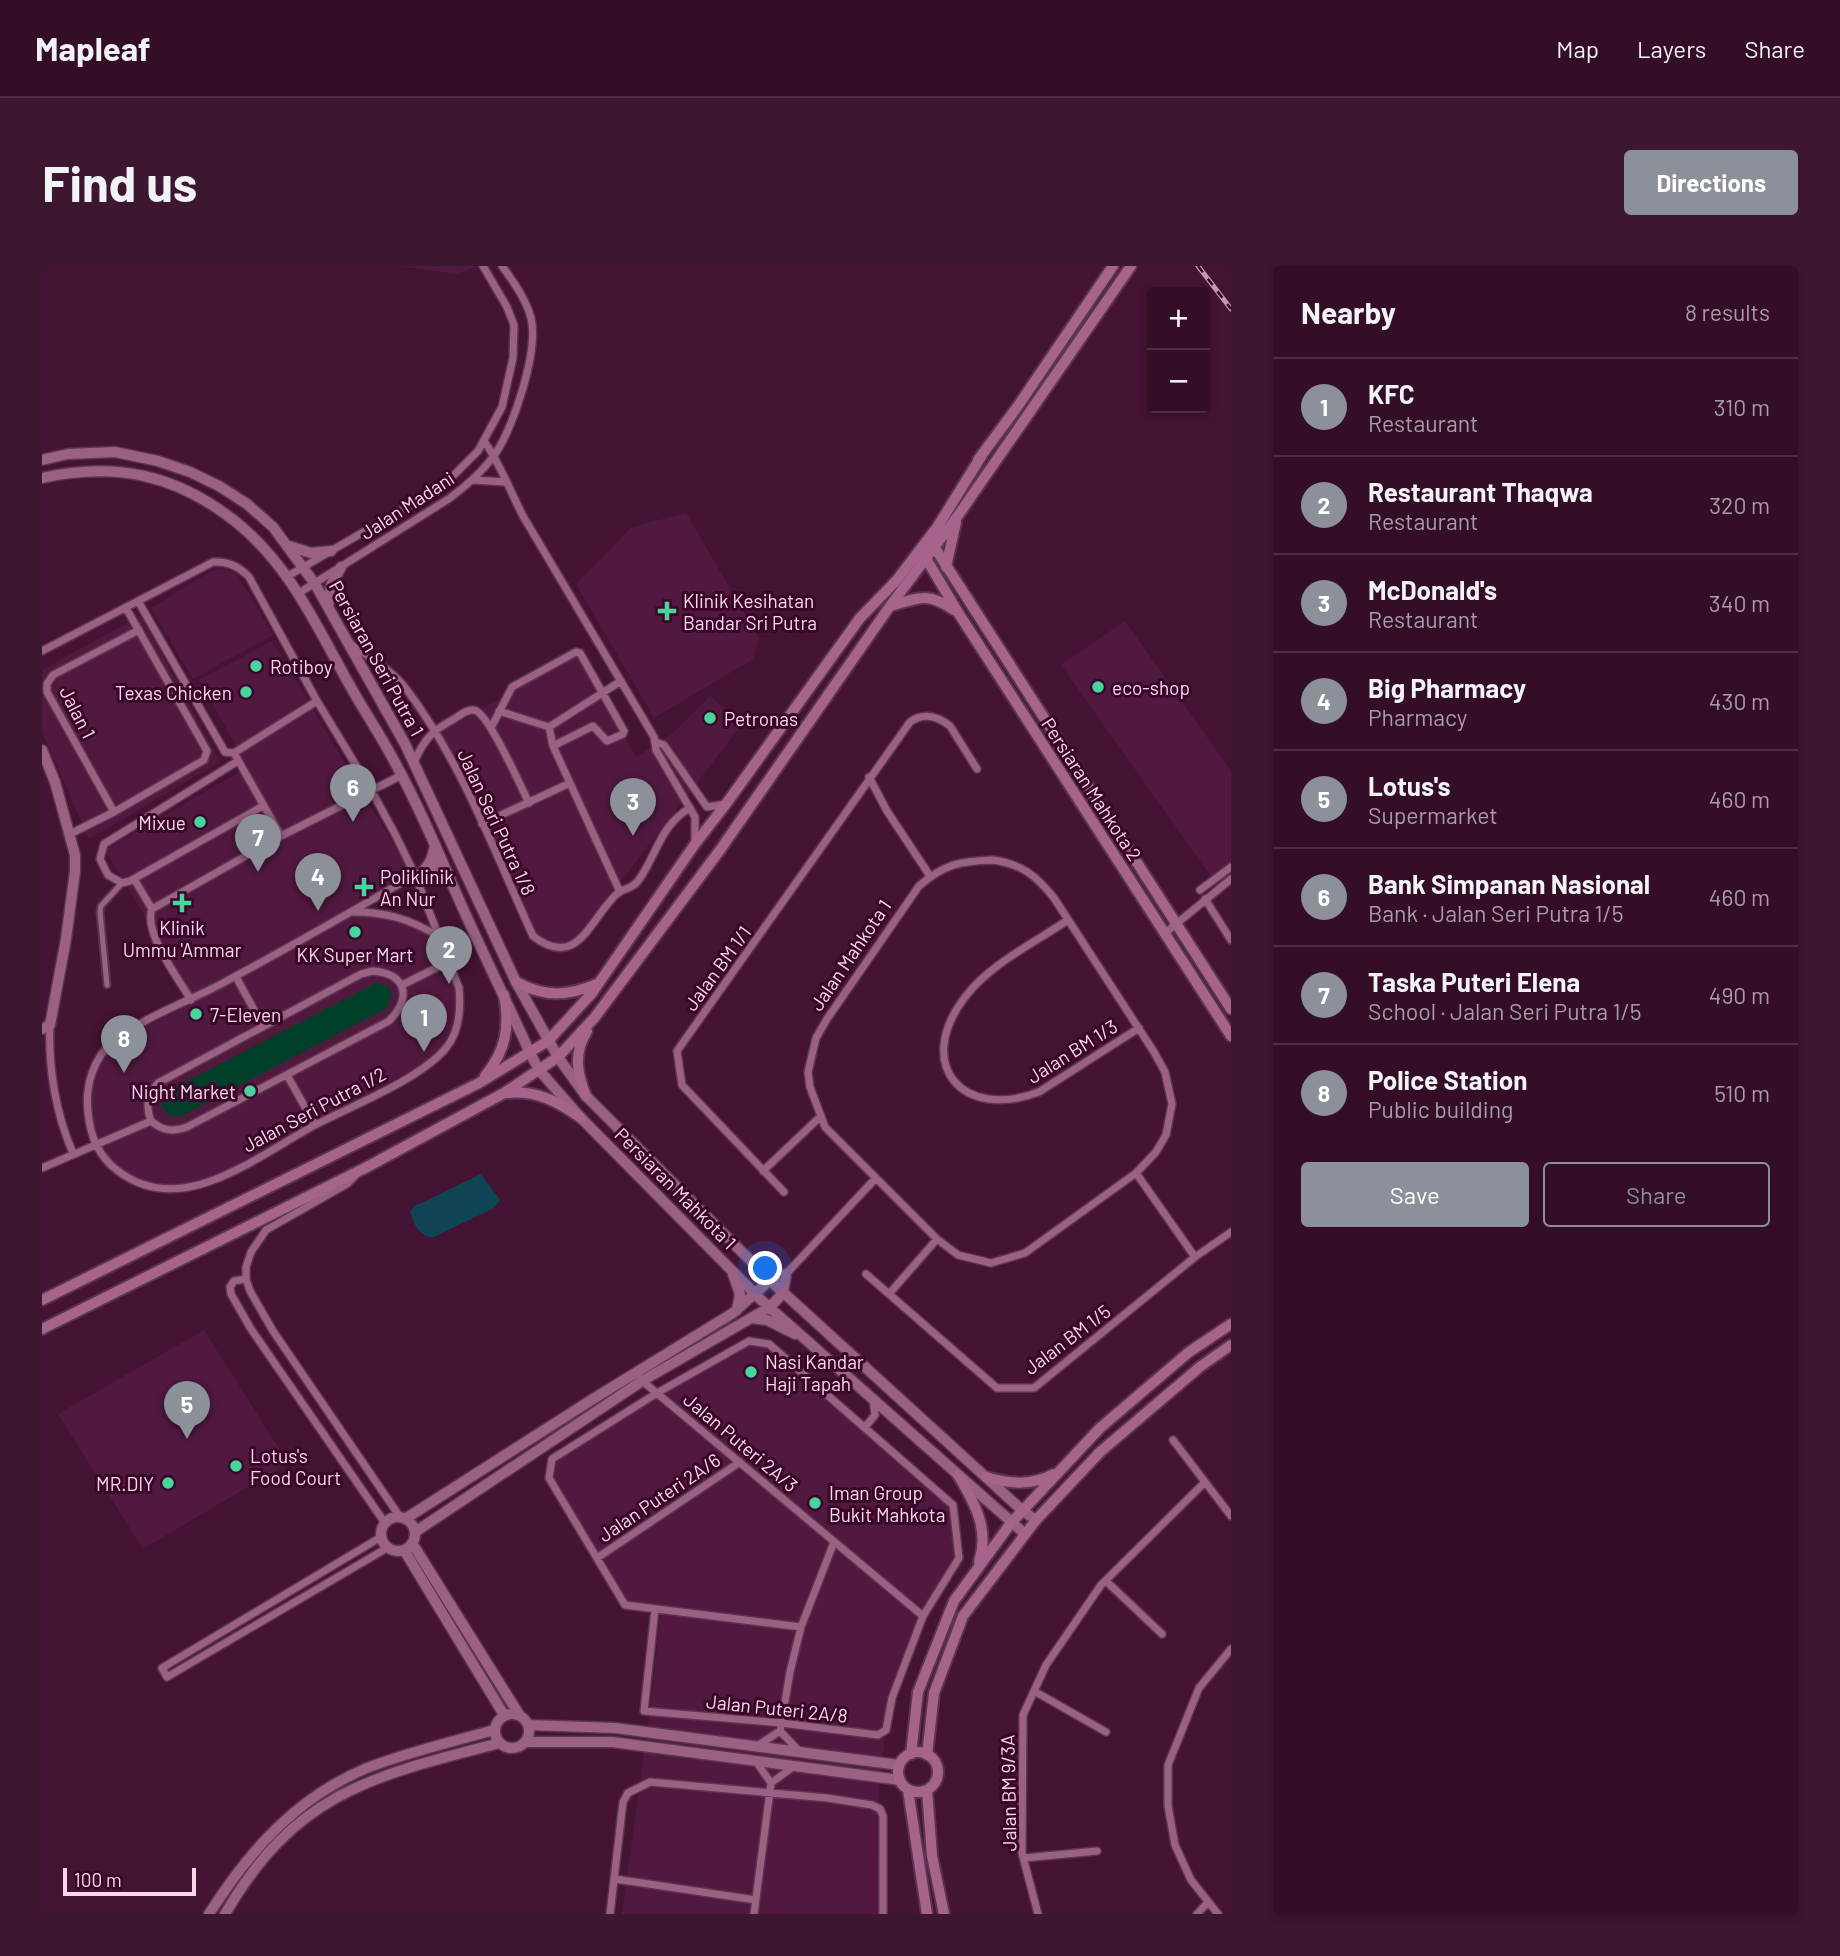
<!DOCTYPE html>
<meta charset="utf-8">
<style>
:root{--surface:#340e27;--page:#3c172f;--text:#f1f3f6;--muted:#a99ca7;--line:#4e2e44;--accent:#8c9099}
body{margin:0;font-family:Barlow,sans-serif;background:var(--page);color:var(--text)}
.controls{position:absolute;right:21px;top:21px;display:grid;overflow:hidden;border-radius:7px;box-shadow:0 4px 10px #0003}
.controls button{width:63px;height:63px;display:grid;place-items:center;padding:0;border:0;border-bottom:2px solid var(--line);background:var(--surface);color:var(--text);font:35px sans-serif}
.scale{position:absolute;left:21px;bottom:18px;width:133px;box-sizing:border-box;padding-left:7px;border:4px solid #f9d8eb;border-top:0;font-size:19px;line-height:24px;white-space:nowrap;color:#f9d8eb;-webkit-text-stroke:5px #3a072a;paint-order:stroke}
.you{position:absolute;left:724px;top:1003px;width:24px;height:24px;margin:-18px;border:5px solid #fff;border-radius:50%;background:#1a73e8;box-shadow:0 0 0 10px #1a73e833}
.badge{display:grid;place-items:center;width:46px;height:46px;border-radius:50%;background:var(--accent);color:#fff;font-size:23px;font-weight:700}
.pin{position:absolute;translate:-50% -58px;filter:drop-shadow(0 2px 4px #0008)}
.pin::after{content:'';position:absolute;top:37px;width:24px;height:21px;background:inherit;clip-path:polygon(0 0,100% 0,50% 100%)}
.list{margin:0;padding:0;list-style:none}
h2{display:flex;justify-content:space-between;align-items:center;height:91px;margin:0;padding:0 28px;font-size:30px}
h2 small{font-size:23px;font-weight:400;color:var(--muted)}
.list li{display:grid;grid-template-columns:46px 1fr auto;gap:21px;align-items:center;box-sizing:border-box;height:98px;padding:0 28px;border-top:2px solid var(--line)}
.list b{display:block;font-size:26px;white-space:nowrap}
.list p{margin:0;font-size:23px;white-space:nowrap;color:var(--muted)}
.list em{font-size:23px;font-style:normal;color:var(--muted)}
.actions{display:flex;gap:14px;padding:21px 28px}
.actions a{flex:1;padding:16px 0;border:2px solid var(--accent);border-radius:7px;text-align:center;font-size:24px;color:var(--accent)}
.actions .main{background:var(--accent);color:#fff}
.map{position:relative;flex:none;width:1189px;height:1648px;overflow:hidden;border-radius:7px}
header{display:flex;align-items:center;gap:42px;box-sizing:border-box;height:98px;padding:0 35px;background:var(--surface);border-bottom:2px solid var(--line)}
header strong{font-size:33px}
nav{display:flex;gap:38px;margin-inline-start:auto;font-size:24px}
.intro{display:flex;align-items:center;justify-content:space-between;box-sizing:border-box;height:168px;padding:0 42px}
h1{margin:0;font-size:49px}
.button{padding:18px 32px;border-radius:7px;background:var(--accent);color:#fff;font-size:24px;font-weight:700}
main{display:flex;gap:42px;padding:0 42px}
aside{flex:1;background:var(--surface);border-radius:7px;box-shadow:0 4px 10px #0003}
.map>svg:first-child{display:block}
.built{fill:#521940}
.green{fill:#00402a}
.water{fill:#0f4454}
.lines{fill:none;stroke-linecap:round;stroke-linejoin:round}
.pedestrian-casing{stroke:#5b344e;stroke-width:9}
.minor-casing{stroke:#5b344e;stroke-width:10}
.tertiary-casing{stroke:#5b344e;stroke-width:13}
.secondary-casing{stroke:#5b344e;stroke-width:14}
.pedestrian{stroke:#9a6183;stroke-width:5}
.minor{stroke:#9a6183;stroke-width:7}
.tertiary{stroke:#9a6183;stroke-width:10}
.secondary{stroke:#a6648c;stroke-width:10}
.rail-casing{stroke:#c09ab1;stroke-width:5}
.rail{stroke:#3a072a;stroke-width:2.5;stroke-dasharray:8;stroke-linecap:butt}
.poi-dot{fill:#48d49d;stroke:#3a072a;stroke-width:2.5}
.labels{text-anchor:middle;dominant-baseline:central;stroke-width:6;stroke-linejoin:round;paint-order:stroke}
.street-label{font-size:19px;fill:#f9d8eb;stroke:#3a072a}
.poi-label{font-size:19px;fill:#f9d8eb;stroke:#3a072a;text-anchor:start}
</style>
<header>
<strong>Mapleaf</strong>
<nav><a>Map</a><a>Layers</a><a>Share</a></nav>
</header>
<div class="intro"><h1>Find us</h1><a class="button">Directions</a></div>
<main>
<div class="map">
<svg width="1189" height="1648" viewBox="0 0 1189 1648">
<rect width="100%" height="100%" fill="#451334"/>
<path class="built" d="M 359,0 L 437,0 L 413,8 Z
M 644,247 L 717,372 L 711,393 L 612,452 L 534,318 L 590,261 Z
M 183,303 L 195,308 L 231,369 L 151,413 L 109,342 L 171,304 Z
M 99,349 L 178,496 L 47,573 L 0,466 L 0,404 Z
M 1083,355 L 1189,505 L 1189,598 L 1170,612 L 1019,399 Z
M 230,375 L 369,608 L 306,644 L 356,655 L 379,664 L 396,676 L 415,722 L 412,758 L 403,777 L 389,793 L 184,905 L 158,917 L 134,920 L 109,918 L 85,908 L 68,895 L 55,873 L 50,854 L 49,832 L 52,812 L 61,794 L 74,780 L 90,768 L 154,735 L 63,584 L 206,501 L 157,414 Z
M 534,389 L 594,491 L 630,468 L 668,430 L 701,457 L 537,670 L 519,678 L 506,676 L 495,667 L 400,466 Z
M 162,1064 L 246,1197 L 101,1283 L 16,1148 Z
M 708,1079 L 726,1082 L 909,1241 L 913,1291 L 880,1346 L 847,1429 L 835,1546 L 837,1648 L 580,1648 L 609,1436 L 619,1341 L 585,1336 L 512,1211 L 514,1196 L 615,1132 Z"/>
<path class="green" d="M 334,717 L 346,720 L 350,729 L 345,742 L 138,851 L 127,850 L 119,839 L 124,826 Z"/>
<path class="water" d="M 439,908 L 458,934 L 452,942 L 390,972 C 376,968 372,959 368,945 L 373,940 Z"/>
<g class="lines">
<defs>
<path id="pedestrian" d="M 65,719 L 58,646 L 59,640 L 80,617"/>
<path id="minor" d="M 442,175 C 458,197 468,225 481,250 L 612,471 L 614,484 L 653,551 L 653,575
M 431,214 L 463,216
M 246,310 L 402,219 L 436,185 L 460,141 L 471,92 L 472,59 L 465,41 L 441,0
M 257,327 L 408,232 C 424,220 439,207 451,191 C 471,165 497,84 489,52 C 484,33 471,15 460,0
M 96,335 L 183,486 L 192,487
M 307,377 C 327,391 350,404 365,424 C 420,497 453,587 491,670 C 537,706 549,649 577,626 C 584,622 591,622 596,615 C 615,589 618,559 648,542
M 0,385 L 171,296 C 186,295 197,300 207,311 L 275,435 L 329,524 L 353,568 L 373,609 L 417,722 C 419,743 418,765 404,782 C 378,813 314,838 277,857 C 218,887 142,955 76,905 C 57,891 48,870 46,846 C 43,820 51,792 72,775 C 100,752 147,735 179,718 C 245,683 309,646 373,609 L 400,596
M 457,445 L 507,461
M 449,462 L 470,421 L 534,386 L 538,387 L 582,465 L 581,468 L 565,475 L 551,460 L 511,480
M 614,476 L 622,479 L 665,541 L 684,538
M 196,495 L 62,578 L 58,593 L 66,609 L 80,617 L 88,615 L 221,540
M 372,496 C 383,472 390,465 412,453 C 418,449 425,443 432,444 C 446,446 479,521 487,537
M 827,511 L 845,545 L 888,610
M 72,546 L 5,426 L 5,418 L 11,409 L 97,364
M 440,558 L 528,517
M 28,568 L 72,546 L 162,494 L 165,485 L 84,342
M 239,570 L 192,487 L 275,435
M 951,594 C 979,598 994,609 1012,632 L 1112,786 L 1123,806 L 1130,838 L 1124,869 L 1114,886 L 1094,907 L 983,987 L 949,997 L 916,989 L 895,973 L 783,861 L 768,821 L 766,806 L 774,772 L 785,753 L 877,620 C 902,598 919,595 951,594 Z
M 92,613 L 110,643
M 1158,624 L 1189,601
M 578,626 L 511,480 L 507,461 L 579,415
M 1163,633 L 1189,674
M 110,643 L 239,570 L 360,509
M 110,643 C 101,667 137,713 149,734
M 310,646 C 344,646 369,653 397,671
M 1026,654 C 992,677 948,698 923,731 C 872,798 919,855 997,826 L 1097,762
M 1122,668 L 1189,613
M 331,705 C 365,708 370,732 347,755 L 145,861 C 131,866 121,865 109,855 C 103,840 106,829 116,817 L 319,708 Z
M 194,711 L 221,760
M 360,719 L 408,695
M 8,759 C 6,801 14,849 31,887
M 245,809 L 273,859
M 0,902 L 109,855
M 721,905 L 779,850
M 1094,907 L 1153,991
M 313,910 L 305,918 L 224,964 L 209,986 L 204,1001 L 204,1013 L 208,1025 L 231,1065 L 358,1251
M 742,926 L 640,819 L 635,785 L 868,456 C 882,446 895,450 908,460 L 935,503
M 744,1008 L 833,913
M 824,1008 L 955,1122 L 992,1122 L 1153,991 L 1189,966
M 204,1013 L 192,1015 L 188,1021 L 189,1028 L 209,1063 L 343,1257
M 847,1028 L 895,973
M 598,1113 L 881,1350
M 823,1161 L 833,1149 L 831,1134
M 1131,1174 L 1189,1250
M 339,1271 L 120,1402 L 125,1411 L 345,1282
M 555,1292 L 698,1196
M 1064,1315 L 1120,1368
M 613,1343 L 602,1445 L 739,1457 L 836,1469 L 844,1464 L 850,1432 L 881,1350 L 917,1292 L 911,1239 L 727,1078 L 707,1075 L 615,1127 L 510,1193 L 507,1212 L 583,1339 L 759,1361
M 992,1425 L 1064,1466
M 738,1465 L 757,1485
M 715,1480 L 738,1465 L 748,1406 L 759,1361 L 792,1276
M 729,1517 L 751,1501
M 982,1592 L 1055,1585
M 573,1613 L 714,1634
M 568,1648 L 581,1536 L 586,1527 L 608,1516 L 785,1532 L 830,1539 L 838,1543 L 841,1550 L 841,1648
M 712,1648 L 729,1517 L 715,1497
M 996,1648 L 980,1587 L 981,1449 L 1004,1399 L 1059,1319 L 1162,1217
M 1155,1648 L 1166,1636
M 1176,1648 L 1149,1614 L 1133,1579 L 1126,1540 L 1126,1499 L 1157,1422 L 1189,1383"/>
<path id="tertiary" d="M 0,194 L 26,188 L 73,186 L 116,195 L 148,206 L 177,220 L 205,238 L 231,261 L 273,318 L 363,478 L 474,716 L 516,791 L 544,830 L 732,1018 L 981,1245 L 994,1254
M 0,212 C 73,196 134,208 194,256 C 250,301 276,364 311,425 C 324,448 339,470 351,493 C 379,543 400,596 423,647 C 444,694 467,740 488,787 L 497,804 L 539,852 L 718,1033 L 983,1268
M 247,280 L 269,287 L 289,285
M 286,340 L 289,319 L 299,301
M 0,484 L 13,516 L 33,589 L 33,605 L 24,673 L 8,759 L 0,763
M 381,606 L 402,609 L 408,614
M 381,606 L 389,594 L 393,580
M 691,1008 L 698,1028 L 695,1044
M 709,1052 L 725,1054 L 753,1068
M339 1268a17 17 0 1 1 34 0a17 17 0 1 1-34 0Z
M 363,1253 L 551,1133 L 691,1047 L 728,1014 L 733,1012
M 373,1266 L 600,1115 L 728,1041 L 741,1027 L 744,1008
M 370,1277 L 478,1450
M 362,1284 L 462,1449
M453 1465a17 17 0 1 1 34 0a17 17 0 1 1-34 0Z
M 487,1459 L 573,1462 L 857,1499
M 484,1476 L 570,1476 L 858,1514
M 167,1648 C 207,1585 255,1531 325,1502 C 366,1486 410,1476 452,1464
M 183,1648 C 254,1526 330,1510 458,1477"/>
<path id="secondary" d="M 936,194 L 976,140 L 1071,0
M 893,282 L 1189,743
M 882,289 L 917,348 L 1189,770
M 904,301 L 914,256
M 849,340 C 878,331 886,326 912,344
M 474,716 C 504,732 527,730 557,717
M 443,810 C 464,785 468,760 462,729
M 465,827 C 494,824 515,835 539,852
M 544,830 C 535,807 531,788 545,765
M 0,1034 L 437,817 L 506,775 L 550,727 L 653,578 L 684,538 L 818,352 L 854,315 L 896,260 L 940,189
M 0,1063 L 325,901 L 462,827 L 516,791 L 553,751 L 678,584 L 848,340 L 915,251 L 1089,0
M 916,1209 C 932,1236 948,1263 937,1296
M 944,1211 C 968,1218 989,1220 1012,1208
M856 1506a20 20 0 1 1 40 0a20 20 0 1 1-40 0Z
M 869,1488 L 876,1426 L 912,1335 L 969,1257 L 1058,1162 L 1147,1086 L 1189,1058
M 885,1489 L 892,1427 L 921,1350 L 994,1254 L 1058,1186 L 1159,1100 L 1189,1079
M 866,1524 L 885,1648
M 885,1524 L 890,1590 L 902,1648"/>
</defs>
<use href="#pedestrian" class="pedestrian-casing"/>
<use href="#minor" class="minor-casing"/>
<use href="#tertiary" class="tertiary-casing"/>
<use href="#secondary" class="secondary-casing"/>
<use href="#pedestrian" class="pedestrian"/>
<use href="#minor" class="minor"/>
<use href="#tertiary" class="tertiary"/>
<use href="#secondary" class="secondary"/>
<defs>
<path id="rail" d="M 1156,0 L 1189,43"/>
</defs>
<use href="#rail" class="rail-casing"/>
<use href="#rail" class="rail"/>
</g>
<g class="poi-dot">
<path d="M621.5 334.5h7v7h7v7h-7v7h-7v-7h-7v-7h7z"/>
<circle cx="214" cy="400" r="7"/>
<circle cx="1056" cy="421" r="7"/>
<circle cx="204" cy="426" r="7"/>
<circle cx="668" cy="452" r="7"/>
<circle cx="158" cy="556" r="7"/>
<path d="M318.5 610.5h7v7h7v7h-7v7h-7v-7h-7v-7h7z"/>
<path d="M136.5 626.5h7v7h7v7h-7v7h-7v-7h-7v-7h7z"/>
<circle cx="313" cy="666" r="7"/>
<circle cx="154" cy="748" r="7"/>
<circle cx="208" cy="825" r="7"/>
<circle cx="709" cy="1106" r="7"/>
<circle cx="194" cy="1200" r="7"/>
<circle cx="126" cy="1217" r="7"/>
<circle cx="773" cy="1237" r="7"/>
</g>
<g class="labels">
<g class="street-label">
<text transform="translate(365 239) rotate(-33)">Jalan Madani</text>
<text transform="translate(335 392) rotate(61)">Persiaran Seri Putra 1</text>
<text transform="translate(36 446) rotate(63)">Jalan 1</text>
<text transform="translate(1050 523) rotate(57)">Persiaran Mahkota 2</text>
<text transform="translate(455 556) rotate(65)">Jalan Seri Putra 1/8</text>
<text transform="translate(808 689) rotate(-56)">Jalan Mahkota 1</text>
<text transform="translate(675 702) rotate(-54)">Jalan BM 1/1</text>
<text transform="translate(1030 785) rotate(-32)">Jalan BM 1/3</text>
<text transform="translate(272 843) rotate(-28)">Jalan Seri Putra 1/2</text>
<text transform="translate(634 922) rotate(45)">Persiaran Mahkota 1</text>
<text transform="translate(1025 1073) rotate(-37)">Jalan BM 1/5</text>
<text transform="translate(699 1176) rotate(40)">Jalan Puteri 2A/3</text>
<text transform="translate(617 1231) rotate(-34)">Jalan Puteri 2A/6</text>
<text transform="translate(735 1442) rotate(6)">Jalan Puteri 2A/8</text>
<text transform="translate(966 1527) rotate(-91)">Jalan BM 9/3A</text>
</g>
<g class="poi-label">
<text x="641" y="334">Klinik Kesihatan<tspan x="641" dy="22">Bandar Sri Putra</tspan></text>
<text x="228" y="400">Rotiboy</text>
<text x="1070" y="421">eco-shop</text>
<text x="190" y="426" text-anchor="end">Texas Chicken</text>
<text x="682" y="452">Petronas</text>
<text x="144" y="556" text-anchor="end">Mixue</text>
<text x="338" y="610">Poliklinik<tspan x="338" dy="22">An Nur</tspan></text>
<text x="140" y="661" text-anchor="middle">Klinik<tspan x="140" dy="22">Ummu 'Ammar</tspan></text>
<text x="313" y="688" text-anchor="middle">KK Super Mart</text>
<text x="168" y="748">7-Eleven</text>
<text x="194" y="825" text-anchor="end">Night Market</text>
<text x="723" y="1095">Nasi Kandar<tspan x="723" dy="22">Haji Tapah</tspan></text>
<text x="208" y="1189">Lotus's<tspan x="208" dy="22">Food Court</tspan></text>
<text x="112" y="1217" text-anchor="end">MR.DIY</text>
<text x="787" y="1226">Iman Group<tspan x="787" dy="22">Bukit Mahkota</tspan></text>
</g>
</g>
</svg>
<div class="controls">
<button>+</button>
<button>−</button>
</div>
<div class="scale">100 m</div>
<div class="you"></div>
<div class="pin badge" style="left:382px;top:786px">1</div>
<div class="pin badge" style="left:407px;top:718px">2</div>
<div class="pin badge" style="left:591px;top:570px">3</div>
<div class="pin badge" style="left:276px;top:645px">4</div>
<div class="pin badge" style="left:145px;top:1173px">5</div>
<div class="pin badge" style="left:311px;top:556px">6</div>
<div class="pin badge" style="left:216px;top:606px">7</div>
<div class="pin badge" style="left:82px;top:807px">8</div>
</div>
<aside>
<h2>Nearby<small>8 results</small></h2>
<ul class="list">
<li><span class="badge">1</span><div><b>KFC</b><p>Restaurant</p></div><em>310 m</em></li>
<li><span class="badge">2</span><div><b>Restaurant Thaqwa</b><p>Restaurant</p></div><em>320 m</em></li>
<li><span class="badge">3</span><div><b>McDonald's</b><p>Restaurant</p></div><em>340 m</em></li>
<li><span class="badge">4</span><div><b>Big Pharmacy</b><p>Pharmacy</p></div><em>430 m</em></li>
<li><span class="badge">5</span><div><b>Lotus's</b><p>Supermarket</p></div><em>460 m</em></li>
<li><span class="badge">6</span><div><b>Bank Simpanan Nasional</b><p>Bank · Jalan Seri Putra 1/5</p></div><em>460 m</em></li>
<li><span class="badge">7</span><div><b>Taska Puteri Elena</b><p>School · Jalan Seri Putra 1/5</p></div><em>490 m</em></li>
<li><span class="badge">8</span><div><b>Police Station</b><p>Public building</p></div><em>510 m</em></li>
</ul>
<div class="actions"><a class="main">Save</a><a>Share</a></div>
</aside>
</main>
